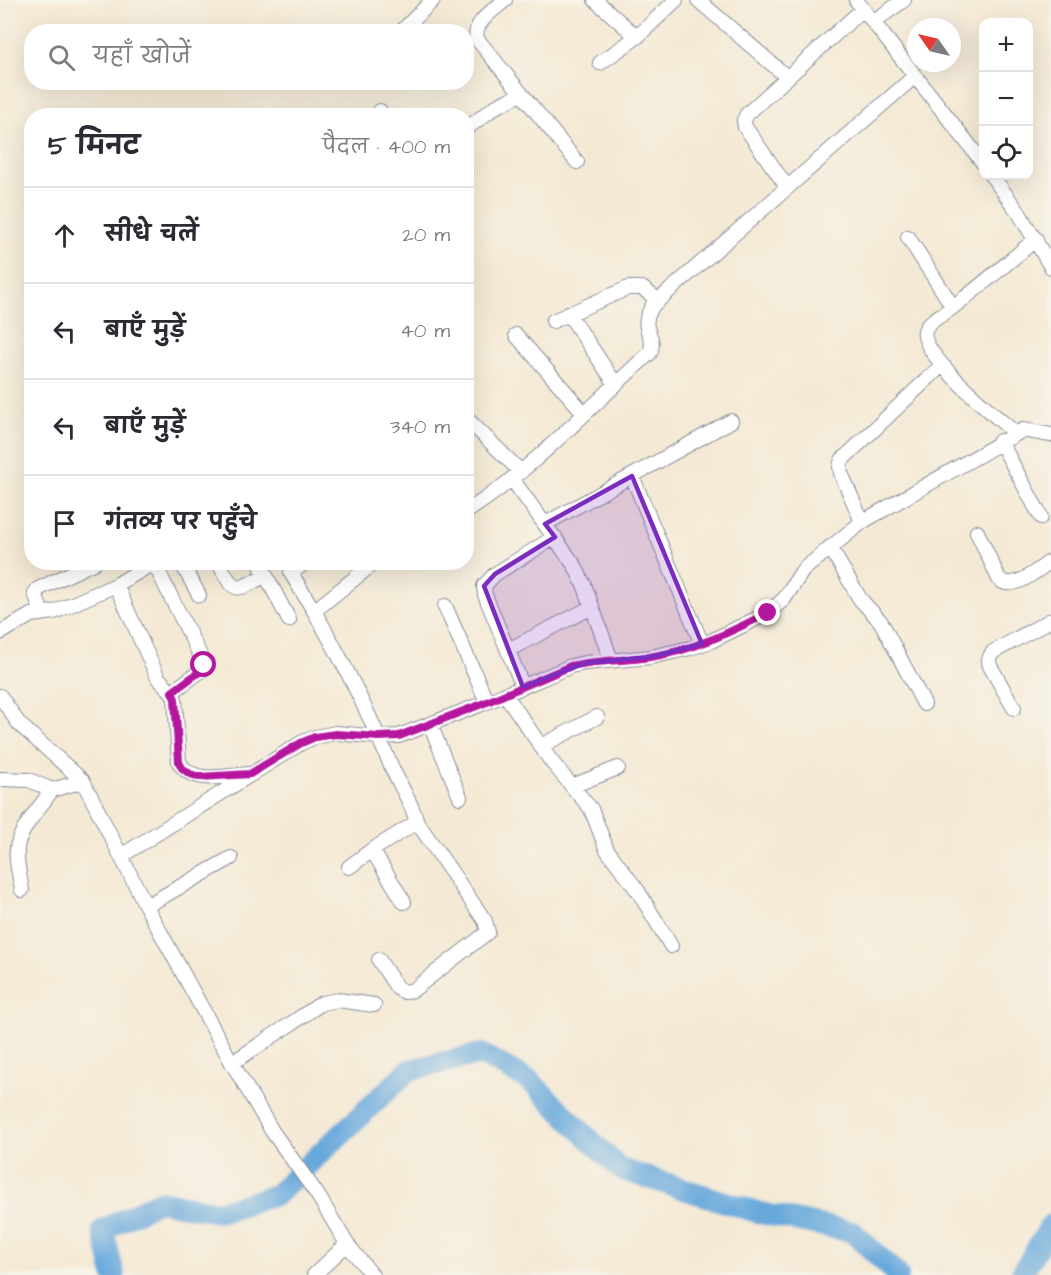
<!DOCTYPE html>
<html lang="hi">
<meta charset="utf-8">
<style>
:root{--surface:#fff;--page:#f2f2f3;--text:#2b2b33;--muted:#7c7c81;--line:#e1e1e2}
body{margin:0;font-family:"Architects Daughter","Playpen Sans Deva",sans-serif;background:var(--page);color:var(--text)}
.controls{position:absolute;right:18px;top:18px;display:grid;overflow:hidden;border-radius:12px;box-shadow:0 6px 24px #0002}
.controls button{width:54px;height:54px;display:grid;place-items:center;padding:0;border:0;border-bottom:2px solid var(--line);background:var(--surface);color:var(--text);font:30px sans-serif}
.compass{position:absolute;left:907px;top:18px;width:54px;height:54px;border-radius:50%;background:var(--surface);box-shadow:0 6px 24px #0002;rotate:304deg}
.stop{position:absolute;width:18px;height:18px;margin:-14px;border:4px solid #b5179e;border-radius:50%;background:#fff}
.stop.end{background:#b5179e;border-color:#fff;box-shadow:0 2px 6px #0008}
.list{margin:0;padding:0;list-style:none}
h2{display:flex;justify-content:space-between;align-items:center;height:78px;margin:0;padding:0 24px;font-size:26px}
h2 small{font-size:20px;font-weight:400;color:var(--muted)}
.list li{display:grid;grid-template-columns:39px 1fr auto;gap:18px;align-items:center;box-sizing:border-box;height:96px;padding:0 24px;border-top:2px solid var(--line)}
.list b{display:block;font-size:22px;white-space:nowrap}
.list em{font-size:20px;font-style:normal;color:var(--muted)}
.icon{flex:none;width:33px;height:33px;fill:none;stroke:currentColor;stroke-width:2;stroke-linecap:round;stroke-linejoin:round}
.map{position:relative;flex:none;width:1051px;height:1275px;overflow:hidden}
.search{position:absolute;background:var(--surface);box-shadow:0 6px 24px #0002;left:24px;top:24px;width:450px;height:66px;display:flex;align-items:center;gap:15px;box-sizing:border-box;padding:0 21px;border-radius:24px;color:var(--muted);font-size:22px}
.panel{position:absolute;background:var(--surface);box-shadow:0 6px 24px #0002;left:24px;top:108px;width:450px;height:462px;border-radius:24px}
.map>svg:first-child{display:block}
.lines{fill:none;stroke-linecap:round;stroke-linejoin:round}
.river{stroke:#68a9dc;stroke-width:22}
.minor-casing{stroke:#888c99;stroke-width:16}
.minor{stroke:#fff;stroke-width:14}
.route{stroke:#b5179e;stroke-width:8}
.marked{fill:#7b2cbf;fill-opacity:0.2;stroke:#7b2cbf;stroke-width:4.5;stroke-linejoin:round}
</style>
<div class="map">
<svg width="1051" height="1275" viewBox="0 0 1051 1275">
<rect width="100%" height="100%" fill="#f7f3e8"/>
<filter id="ink" filterUnits="userSpaceOnUse"><feTurbulence type="fractalNoise" baseFrequency=".0167" numOctaves="2"/><feDisplacementMap in="SourceGraphic" scale="12" xChannelSelector="R" yChannelSelector="G"/><feConvolveMatrix kernelMatrix="1 2 1 2 8 2 1 2 1" color-interpolation-filters="sRGB"/></filter>
<filter id="wash" filterUnits="userSpaceOnUse"><feTurbulence type="fractalNoise" baseFrequency=".008" numOctaves="4" result="noise"/><feDisplacementMap in="SourceGraphic" scale="24" xChannelSelector="R" yChannelSelector="G"/><feGaussianBlur stdDeviation="1.35" result="paint"/><feColorMatrix in="noise" values="0 0 0 0 0 0 0 0 0 0 0 0 0 0 0 0 0 1.4 0 .05"/><feComposite in="paint" operator="in"/></filter>
<g filter="url(#wash)">
<rect width="100%" height="100%" fill="#f4e9d4"/>
<g class="lines">
<path class="river" d="M 114,1275 L 103,1230 L 159,1201 L 218,1212 L 276,1195 L 409,1070 L 481,1054 L 530,1081 L 620,1169 L 760,1213 L 853,1232 L 898,1275
M 1021,1275 L 1051,1225"/>
</g>
</g>
<g filter="url(#ink)">
<g class="lines">
<defs>
<path id="minor" d="M 505,0 C 494,10 472,23 477,39 L 577,162
M 595,0 L 637,37
M 698,0 L 787,77
M 856,0 L 984,164
M 873,22 L 904,0
M 401,32 L 433,0
M 600,63 L 637,37 L 676,0
M 380,111 L 383,116
M 466,129 L 495,107 L 521,94
M 992,176 L 1019,213 L 1051,267
M 787,187 L 745,127 L 744,120 L 747,114 L 863,9
M 908,237 L 953,307
M 568,313 L 615,383
M 553,321 L 628,288 L 642,288 L 658,300
M 516,335 L 584,413
M 466,418 L 521,472
M 1015,433 C 997,417 919,354 925,331 C 928,321 942,315 949,310 C 979,288 1007,263 1036,239
M 1000,441 L 1041,517
M 632,476 L 702,644
M 512,479 L 575,566 L 585,587 L 611,660
M 466,512 C 535,468 590,406 650,353 C 658,332 636,332 653,305 L 915,76
M 862,522 L 841,473 L 840,466 L 842,460 L 942,365
M 545,524 L 731,421
M 977,532 L 999,579 C 1013,593 1038,569 1051,561
M 830,547 L 860,599 L 881,622 L 924,704
M 181,562 L 199,595
M 218,562 C 236,594 234,593 265,575
M 259,562 L 289,620
M 306,562 L 291,573 L 314,611
M 375,562 L 314,611 C 344,662 369,714 392,768 C 400,786 412,803 417,822 L 485,921 L 488,932 L 413,990 L 405,992 L 397,988 L 379,960
M 154,563 L 202,659 L 202,670 L 172,692
M 116,585 L 158,678 L 172,692 L 175,699 L 179,762 C 191,785 226,776 248,774
M 445,606 L 487,702
M 42,614 L 35,593 L 38,589 L 95,562
M 0,633 L 31,615 L 54,612 L 116,585 L 155,562
M 508,650 L 592,607
M 523,687 L 485,595 L 484,586 L 495,574 L 555,537
M 505,694 L 551,761 L 591,809 L 607,850 L 638,891 L 671,946
M 0,696 L 19,724 L 83,781 L 146,906 L 232,1063 L 272,1131 L 317,1194 L 347,1244 L 372,1275
M 1014,708 L 990,666 C 988,660 989,657 993,652 L 1051,620
M 430,724 L 460,797
M 541,746 L 597,717
M 0,779 L 29,780 L 52,790 L 83,781
M 572,786 L 618,768
M 372,850 L 404,902
M 121,856 L 301,743 L 315,737 L 336,733 L 379,737 L 399,736 L 487,702 L 571,666 L 585,663 L 651,657 L 690,648 L 711,641 L 768,613 L 784,599 L 803,570 L 862,522 L 1023,430 L 1051,435
M 349,867 L 372,850 L 417,822
M 22,890 C 20,876 14,857 18,843 C 24,824 41,806 52,790
M 146,906 L 231,858
M 232,1063 L 322,1003 L 338,1000 L 374,1005
M 314,1275 L 347,1244"/>
</defs>
<use href="#minor" class="minor-casing"/>
<use href="#minor" class="minor"/>
</g>
</g>
<g class="lines" filter="url(#ink)">
<path class="route" d="M 204,665 L 202,670 L 172,692 L 175,699 L 179,762 L 182,768 L 190,774 L 200,777 L 250,774 L 301,743 L 315,737 L 336,734 L 379,737 L 399,736 L 487,702 L 571,666 C 597,660 623,661 650,657 C 693,651 730,632 768,613"/>
</g>
<path class="marked" d="M 632,476 L 702,644 L 651,657 L 585,663 L 523,687 L 484,586 L 495,574 L 555,537 L 545,524 Z"/>
</svg>
<div class="controls">
<button>+</button>
<button>−</button>
<button><svg class="icon" aria-label="locate" viewBox="0 0 24 24"><circle cx="12" cy="12" r="6"/><path d="M12 2v4M12 18v4M2 12h4M18 12h4"/></svg></button>
</div>
<svg class="compass" viewBox="-18 -18 36 36"><path d="M0-13l5 13h-10z" fill="#e53935"/><path d="M0 13l5-13h-10z" fill="#7c7c81"/></svg>
<div class="stop" style="left:204px;top:665px"></div>
<div class="stop end" style="left:768px;top:613px"></div>
<div class="search"><svg class="icon" aria-label="search" viewBox="0 0 24 24"><circle cx="10" cy="10" r="6"/><path d="M15 15l6 6"/></svg>यहाँ खोजें</div>
<section class="panel">
<h2>5 मिनट<small>पैदल · 400 m</small></h2>
<ul class="list">
<li><svg class="icon" aria-label="ahead" viewBox="0 0 24 24"><path d="M12 20V5M6 11l6-6 6 6"/></svg><div><b>सीधे चलें</b></div><em>20 m</em></li>
<li><svg class="icon" aria-label="left" viewBox="0 0 24 24"><path d="M17 20v-9H6M10 6l-5 5 5 5"/></svg><div><b>बाएँ मुड़ें</b></div><em>40 m</em></li>
<li><svg class="icon" aria-label="left" viewBox="0 0 24 24"><path d="M17 20v-9H6M10 6l-5 5 5 5"/></svg><div><b>बाएँ मुड़ें</b></div><em>340 m</em></li>
<li><svg class="icon" aria-label="arrive" viewBox="0 0 24 24"><path d="M6 21V4h12l-3 4 3 4H6"/></svg><div><b>गंतव्य पर पहुँचे</b></div></li>
</ul>
</section>
</div>
